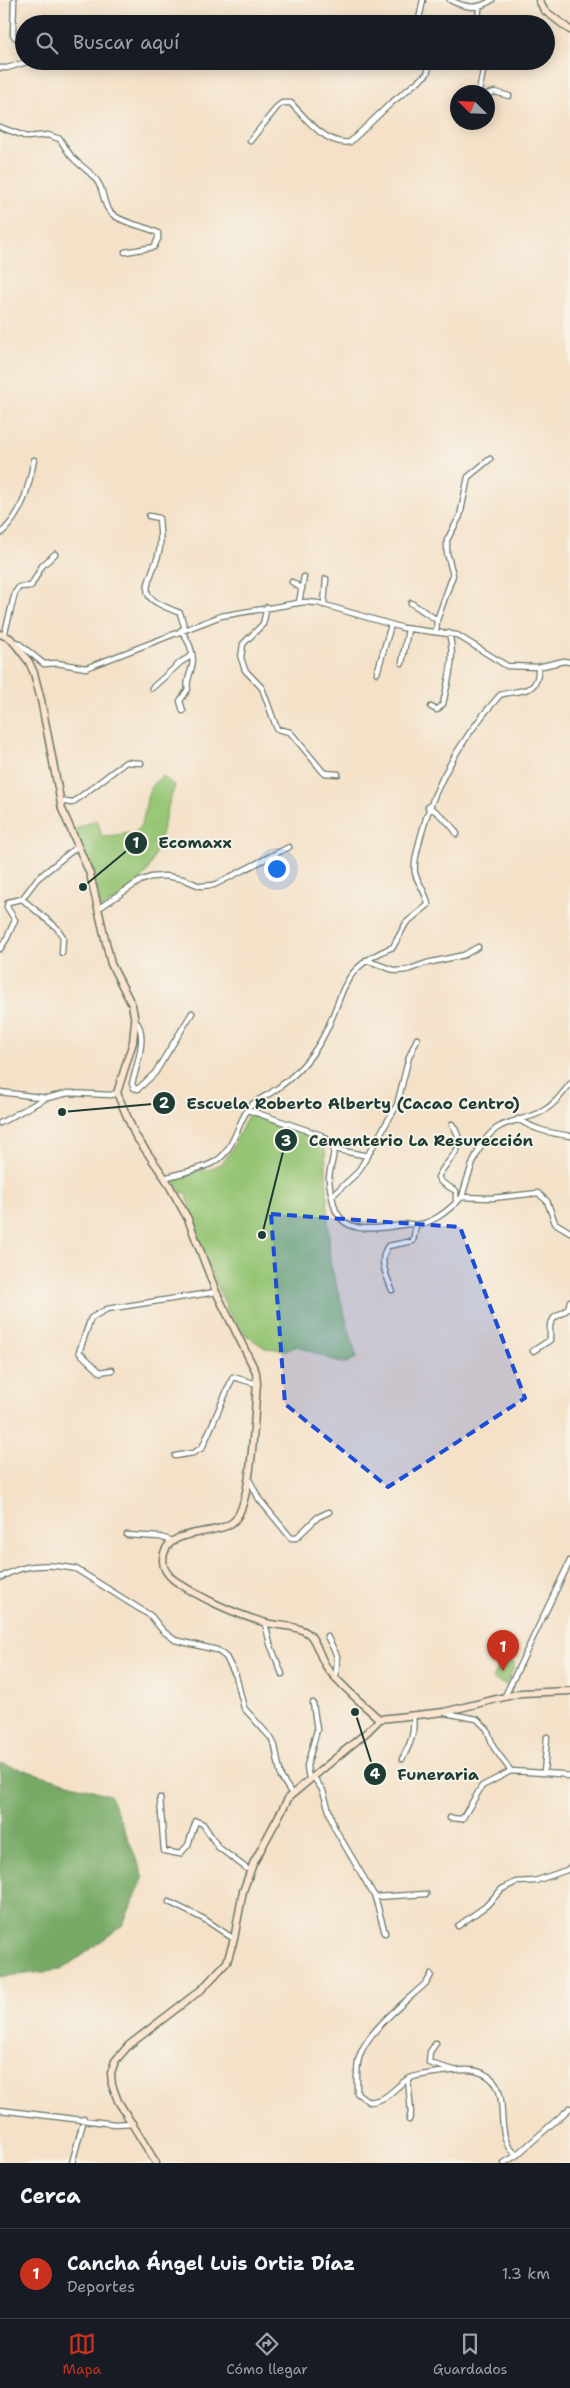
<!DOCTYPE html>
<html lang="es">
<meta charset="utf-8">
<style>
:root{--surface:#171b24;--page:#242831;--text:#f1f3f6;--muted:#9ea1a6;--line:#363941;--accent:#c8321e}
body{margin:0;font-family:"Shantell Sans",sans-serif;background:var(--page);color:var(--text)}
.compass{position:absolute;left:450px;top:85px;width:45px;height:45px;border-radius:50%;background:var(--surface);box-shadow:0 2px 12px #0003;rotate:294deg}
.you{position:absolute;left:276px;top:868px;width:18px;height:18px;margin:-12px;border:4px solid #fff;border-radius:50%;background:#1a73e8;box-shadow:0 0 0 8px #1a73e833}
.badge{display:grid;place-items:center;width:32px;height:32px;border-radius:50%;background:var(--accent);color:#fff;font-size:16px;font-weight:700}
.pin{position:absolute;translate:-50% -41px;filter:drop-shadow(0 1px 2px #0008)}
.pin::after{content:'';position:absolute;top:26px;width:18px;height:15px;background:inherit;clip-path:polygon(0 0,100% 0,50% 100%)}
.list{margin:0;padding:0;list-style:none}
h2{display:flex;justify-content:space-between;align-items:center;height:65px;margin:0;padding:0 20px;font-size:21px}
h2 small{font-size:16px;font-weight:400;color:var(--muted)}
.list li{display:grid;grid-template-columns:32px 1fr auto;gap:15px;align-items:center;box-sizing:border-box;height:90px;padding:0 20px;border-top:1px solid var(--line)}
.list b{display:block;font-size:19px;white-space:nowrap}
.list p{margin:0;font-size:16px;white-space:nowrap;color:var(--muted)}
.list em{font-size:16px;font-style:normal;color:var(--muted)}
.icon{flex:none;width:28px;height:28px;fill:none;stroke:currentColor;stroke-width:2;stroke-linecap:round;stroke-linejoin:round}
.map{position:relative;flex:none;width:570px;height:2163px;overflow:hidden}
.search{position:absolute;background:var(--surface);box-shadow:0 2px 12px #0003;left:15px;right:15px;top:15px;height:55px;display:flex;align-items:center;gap:12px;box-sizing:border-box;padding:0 18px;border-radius:28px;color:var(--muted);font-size:19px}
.sheet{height:155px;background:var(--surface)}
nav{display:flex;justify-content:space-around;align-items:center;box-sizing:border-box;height:70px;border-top:1px solid var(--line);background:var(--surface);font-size:14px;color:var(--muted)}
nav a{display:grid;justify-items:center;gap:2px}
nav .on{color:var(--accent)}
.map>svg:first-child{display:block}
.green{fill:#96c574;stroke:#5a8154}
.forest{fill:#78aa66;stroke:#4c744d}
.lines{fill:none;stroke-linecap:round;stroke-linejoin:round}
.street-casing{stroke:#6a7668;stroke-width:7}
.secondary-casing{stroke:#6a7668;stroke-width:9}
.street{stroke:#fff;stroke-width:4.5}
.secondary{stroke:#fbe5cf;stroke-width:6}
.marked{fill:#1d4ed8;fill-opacity:0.2;stroke:#1d4ed8;stroke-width:4;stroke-dasharray:10 6;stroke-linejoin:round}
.leader{fill:none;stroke:#1f3d34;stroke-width:2}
.callout-dot{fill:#1f3d34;stroke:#f7f3e8;stroke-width:2}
.mark-label{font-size:15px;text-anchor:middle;font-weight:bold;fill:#fff}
.callout-label{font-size:16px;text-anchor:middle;font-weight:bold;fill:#1f3d34;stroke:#f7f3e8;stroke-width:4;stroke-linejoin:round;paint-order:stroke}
</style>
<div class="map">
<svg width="570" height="2163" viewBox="0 0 570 2163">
<rect width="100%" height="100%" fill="#f7f3e8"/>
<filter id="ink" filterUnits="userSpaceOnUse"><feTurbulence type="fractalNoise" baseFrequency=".02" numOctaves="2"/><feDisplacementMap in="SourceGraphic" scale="10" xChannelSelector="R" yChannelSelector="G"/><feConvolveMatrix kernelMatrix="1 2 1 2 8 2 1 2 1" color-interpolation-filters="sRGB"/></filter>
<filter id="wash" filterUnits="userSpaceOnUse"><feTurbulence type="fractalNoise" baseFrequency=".0096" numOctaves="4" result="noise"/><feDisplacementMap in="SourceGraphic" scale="20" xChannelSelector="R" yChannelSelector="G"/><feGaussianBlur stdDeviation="1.12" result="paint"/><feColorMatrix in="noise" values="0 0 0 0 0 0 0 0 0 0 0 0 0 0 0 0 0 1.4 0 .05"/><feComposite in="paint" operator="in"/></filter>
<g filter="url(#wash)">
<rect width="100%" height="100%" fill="#f4e1c8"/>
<path class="green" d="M 162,776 L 175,786 C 164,813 162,844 148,870 C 139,887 117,899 101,909 L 94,877 L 73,830 L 96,820 L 98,822 L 102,837 L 136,832 C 151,815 139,792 162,776 Z
M 249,1113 L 323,1142 L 325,1145 L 330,1263 L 357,1358 L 345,1363 L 337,1362 L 298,1346 L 287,1350 L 265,1348 L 246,1335 L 230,1315 L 197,1240 L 187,1193 L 181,1193 L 173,1178 L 192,1171 L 209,1170 L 222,1163 L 232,1149 Z
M 501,1658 L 515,1664 L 506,1685 L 492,1679 Z"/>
<path class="forest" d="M 0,1763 L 110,1795 L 144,1877 L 122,1926 L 61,1970 L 0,1977 Z"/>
</g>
<g filter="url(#ink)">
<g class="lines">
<defs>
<path id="street" d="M 14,0 L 13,35 L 24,45
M 450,0 C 466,8 477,10 492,0
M 418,24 L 423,0
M 478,24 L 479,8
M 0,68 L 7,68 L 30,61
M 479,92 L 485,61
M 488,94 L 495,92 L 509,96
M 0,127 L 27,137 L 48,135 L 60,139 C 64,145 68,153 73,158 C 82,168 94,173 100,186 C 105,197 103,208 115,216 C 128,225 144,225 158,233 L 158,239 L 154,247 L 125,252
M 250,141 L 278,106 L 282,103 L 291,103 C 305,118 327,146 350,142 L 390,104 L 427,74 L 431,61
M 149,516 L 159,518 C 160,531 162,544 158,556 C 144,595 137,596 180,613 L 185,629
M 0,534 C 23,514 28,489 34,460
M 292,582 L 302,589
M 299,602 L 304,577
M 411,603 L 437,620
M 324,605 L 326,579
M 267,607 L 263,624 L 243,644 L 241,658 L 245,670 L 262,688 L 277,729 L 290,732 L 324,773 L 338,774
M 181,630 C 189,641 196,656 191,670 C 189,678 186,681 188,689 L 180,701 L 183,711
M 436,632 L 437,620 L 453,575 L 447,553 L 447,540 L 460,516 L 468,477 L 490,459
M 4,636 L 15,593 L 19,587 L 31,586 L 42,566 L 55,554
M 17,642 L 44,664 L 57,663 L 86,668 L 221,616 L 304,602 L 318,603 L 403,628 L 457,635 L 507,666 L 538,667 L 564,661 L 570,662
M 402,663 L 408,629
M 377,673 L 391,625
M 152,688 L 181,662 L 191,656
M 431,707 L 437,710 L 443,704 C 448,680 456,657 449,633
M 60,801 L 72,803 L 126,762 L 141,763
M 428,807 C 435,809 453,826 457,834
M 22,899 L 57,928 L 63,937 L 62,953
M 99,908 L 140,881 L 151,877 L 165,876 L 183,879 L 200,886 L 214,885 L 289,847
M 0,949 L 7,938 L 15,920 L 7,907 L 8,902 L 22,899 L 37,879 L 78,846
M 366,960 L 396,971 L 407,970 L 427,963 L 464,955 L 478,947
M 135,1021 C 149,1032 136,1068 132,1084 L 134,1088 L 138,1089 L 155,1073 L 192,1013
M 0,1092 L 47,1098 L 68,1093 L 111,1095 L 117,1093
M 248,1110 L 321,1135 L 334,1144 C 335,1155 330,1167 329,1178 C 329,1187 332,1196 334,1205 C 343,1239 382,1227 409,1224 C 429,1228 449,1210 462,1197 L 492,1198 L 538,1193 L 547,1201 L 555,1223 L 570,1232
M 518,1119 C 535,1130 550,1133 570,1136
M 0,1123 L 46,1098
M 452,1124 C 470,1150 449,1155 438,1177 L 441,1182 L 456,1191 L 456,1203
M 334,1149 L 368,1156
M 165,1178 C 179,1173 204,1169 216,1161 C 233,1151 237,1125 248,1109 C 254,1100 264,1098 272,1092 C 292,1079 310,1060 322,1039 C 347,993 336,970 393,947 L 406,923 L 428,905 C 427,893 418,884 415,873 C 413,862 418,849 420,839 C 434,783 462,737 500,695 C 517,689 540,696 538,667
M 332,1196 L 358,1172 L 397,1105 L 409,1057 L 417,1039
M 462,1197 C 468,1175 478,1139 499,1127 C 513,1119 530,1119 543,1111 C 554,1105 562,1094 570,1084
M 392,1290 C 386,1274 378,1261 388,1246 L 413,1241 L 416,1225
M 533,1351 L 550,1340 L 550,1325 L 554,1318 L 568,1309 L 570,1301
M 112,1370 L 100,1372 L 79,1352 L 91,1318 L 107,1309 L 216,1292
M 175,1456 L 193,1453 L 202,1448 L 233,1377 L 257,1384
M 249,1479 L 259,1499 L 291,1538 L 296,1538 L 318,1517 L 329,1512
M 127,1535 L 160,1537 L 173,1541
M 0,1578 C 23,1563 49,1563 76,1569 L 151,1616 L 163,1631 L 175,1640 L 217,1650 L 226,1657 L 236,1676 L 244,1708 L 271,1738 L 275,1746 L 281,1777 L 292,1794
M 265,1623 L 270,1644 L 282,1674
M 327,1636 L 337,1656 L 336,1677
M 505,1696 L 570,1561
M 445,1713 L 477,1719 L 487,1729 L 494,1748 L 511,1771 L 561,1774 L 570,1777
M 402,1759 C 411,1743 415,1733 413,1715
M 544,1773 L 547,1737
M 313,1776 L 323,1791 L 334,1827 L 375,1897 L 426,1894
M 309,1779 L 307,1766 L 317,1730 L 313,1703
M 160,1798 L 164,1851 L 180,1854 L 188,1845 L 196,1821 L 203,1824 L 218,1847 L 250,1871
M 450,1818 L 462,1819 L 482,1786 L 511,1771
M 375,1897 L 385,1933
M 169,1902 L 204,1919 L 234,1939
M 458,1926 L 486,1906 L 502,1889 L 516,1882 L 535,1881 L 567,1870 L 570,1867
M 431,1975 L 427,1982 C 407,2001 366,2031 359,2058 C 356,2069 357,2081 357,2093 L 369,2102 C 389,2100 392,2089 408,2079 C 417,2074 465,2068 476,2071 C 514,2081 495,2118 507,2143 C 509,2148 513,2151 517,2155
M 436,2043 L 430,2052 L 429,2063 L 454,2070
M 408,2079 L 411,2113 L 409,2120
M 0,2110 L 115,2124 L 133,2123
M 72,2163 L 84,2119
M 504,2163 L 517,2155 L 570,2108"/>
<path id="secondary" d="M 539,0 L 544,10 L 570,30
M 0,634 L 10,638 L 16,645 L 29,662 L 34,673 L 41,700 L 62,809 L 90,874 L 111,964 L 132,1005 L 135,1021 L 133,1042 L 117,1093 L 135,1135 L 165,1178 L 188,1219 L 216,1292 L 256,1372 L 257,1384 C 254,1413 253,1502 234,1521 C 216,1538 163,1525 163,1561 C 163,1568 168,1575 174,1580 C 198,1597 235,1614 263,1622 C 278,1627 298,1624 310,1635 C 318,1644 320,1659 328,1669 C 342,1687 362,1703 379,1719
M 156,2163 L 118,2101 L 112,2085 L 111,2073 L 115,2061 L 129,2045 L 202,1989 L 227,1962 L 234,1939 L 243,1891 L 253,1864 L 289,1797 L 367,1732 L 380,1719 L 444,1712 L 521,1693 L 570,1691"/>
</defs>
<use href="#street" class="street-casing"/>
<use href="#secondary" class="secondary-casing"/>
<use href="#street" class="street"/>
<use href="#secondary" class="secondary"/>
</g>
</g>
<path class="marked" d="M 271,1214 L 460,1227 L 525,1398 L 388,1487 L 285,1404 Z"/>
<path class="leader" d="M83 887L136 843M62 1112L164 1103M262 1235L286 1140M355 1712L375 1774"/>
<g class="callout-dot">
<circle cx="83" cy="887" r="5"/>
<circle cx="62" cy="1112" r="5"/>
<circle cx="262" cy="1235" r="5"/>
<circle cx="355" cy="1712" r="5"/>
<circle cx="136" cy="843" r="12"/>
<circle cx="164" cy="1103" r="12"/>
<circle cx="286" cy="1140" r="12"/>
<circle cx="375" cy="1774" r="12"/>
</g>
<g class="mark-label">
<text x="136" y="848">1</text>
<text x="164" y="1108">2</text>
<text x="286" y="1146">3</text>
<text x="375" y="1779">4</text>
</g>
<g class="callout-label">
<text x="195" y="848">Ecomaxx</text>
<text x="353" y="1109">Escuela Roberto Alberty (Cacao Centro)</text>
<text x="421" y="1146">Cementerio La Resurección</text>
<text x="438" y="1780">Funeraria</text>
</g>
</svg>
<svg class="compass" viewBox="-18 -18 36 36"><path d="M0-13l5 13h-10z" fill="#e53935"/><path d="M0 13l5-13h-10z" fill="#9ea1a6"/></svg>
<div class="you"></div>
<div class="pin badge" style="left:503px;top:1671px">1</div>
<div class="search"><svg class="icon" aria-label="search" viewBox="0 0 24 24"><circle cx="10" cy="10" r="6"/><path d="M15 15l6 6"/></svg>Buscar aquí</div>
</div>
<section class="sheet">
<h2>Cerca<small></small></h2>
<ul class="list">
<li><span class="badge">1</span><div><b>Cancha Ángel Luis Ortiz Díaz</b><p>Deportes</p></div><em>1.3 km</em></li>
</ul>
</section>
<nav>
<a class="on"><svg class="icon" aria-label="map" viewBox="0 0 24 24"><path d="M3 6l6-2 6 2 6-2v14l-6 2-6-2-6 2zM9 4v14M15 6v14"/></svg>Mapa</a>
<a><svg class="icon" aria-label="directions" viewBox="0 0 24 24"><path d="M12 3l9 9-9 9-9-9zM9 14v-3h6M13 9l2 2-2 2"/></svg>Cómo llegar</a>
<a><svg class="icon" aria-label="saved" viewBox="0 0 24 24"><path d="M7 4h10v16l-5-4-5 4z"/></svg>Guardados</a>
</nav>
